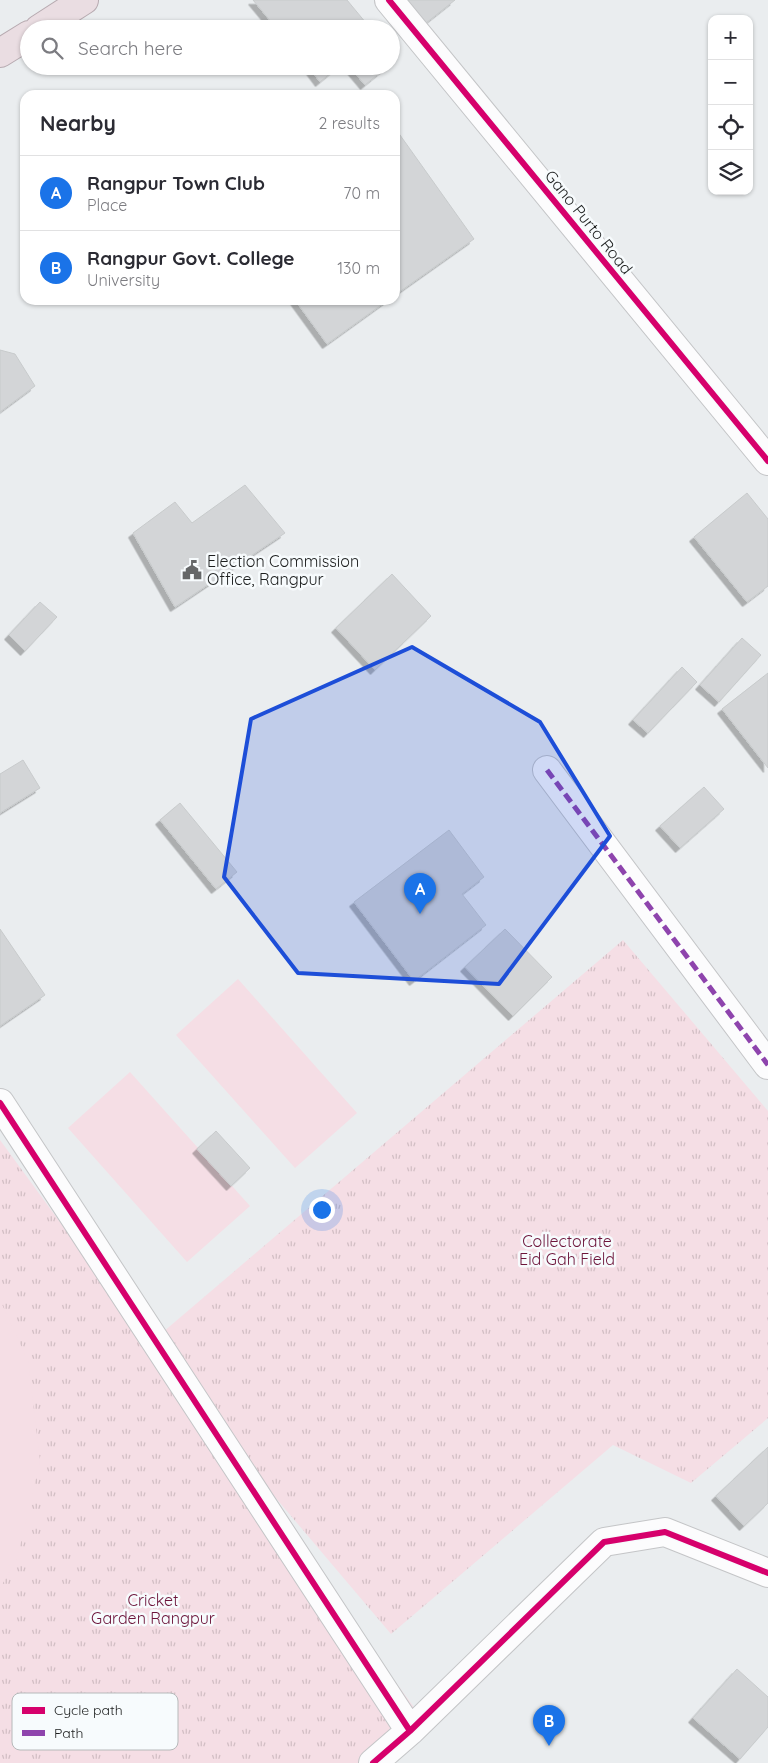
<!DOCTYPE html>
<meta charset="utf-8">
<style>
:root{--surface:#fff;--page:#f7f7f7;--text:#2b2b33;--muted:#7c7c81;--line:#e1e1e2;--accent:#1a73e8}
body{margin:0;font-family:Quicksand,sans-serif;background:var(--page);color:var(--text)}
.controls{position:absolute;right:15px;top:15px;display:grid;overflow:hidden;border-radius:10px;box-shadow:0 1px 4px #0004}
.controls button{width:45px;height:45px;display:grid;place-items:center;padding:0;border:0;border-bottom:1px solid var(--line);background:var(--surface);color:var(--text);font:25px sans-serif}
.you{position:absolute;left:321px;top:1209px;width:18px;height:18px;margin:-12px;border:4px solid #fff;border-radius:50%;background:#1a73e8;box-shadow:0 0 0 8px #1a73e833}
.badge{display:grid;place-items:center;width:32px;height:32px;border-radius:50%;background:var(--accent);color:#fff;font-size:16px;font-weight:700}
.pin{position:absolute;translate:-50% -41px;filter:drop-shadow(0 1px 2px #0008)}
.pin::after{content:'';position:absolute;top:26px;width:18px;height:15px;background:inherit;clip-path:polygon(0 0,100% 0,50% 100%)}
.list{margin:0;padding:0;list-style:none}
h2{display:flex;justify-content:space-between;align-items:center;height:65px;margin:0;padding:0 20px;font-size:21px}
h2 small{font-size:16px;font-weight:400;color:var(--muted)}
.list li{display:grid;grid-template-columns:32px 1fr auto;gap:15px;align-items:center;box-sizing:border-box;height:75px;padding:0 20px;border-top:1px solid var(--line)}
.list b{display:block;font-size:19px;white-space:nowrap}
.list p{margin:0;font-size:16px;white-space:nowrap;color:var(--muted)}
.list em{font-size:16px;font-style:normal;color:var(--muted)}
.icon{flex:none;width:28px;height:28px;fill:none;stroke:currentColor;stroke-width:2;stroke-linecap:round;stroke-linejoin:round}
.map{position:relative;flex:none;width:768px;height:1763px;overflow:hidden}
.search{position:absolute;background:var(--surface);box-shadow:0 1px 4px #0004;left:20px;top:20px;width:380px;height:55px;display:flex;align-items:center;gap:12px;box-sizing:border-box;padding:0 18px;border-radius:28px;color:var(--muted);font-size:19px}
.panel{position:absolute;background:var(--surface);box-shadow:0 1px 4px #0004;left:20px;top:90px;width:380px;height:215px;border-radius:15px}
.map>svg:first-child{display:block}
.grass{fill:url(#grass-tufts)}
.pitch{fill:#f5dee5}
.building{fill:#d3d5d7;stroke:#c8cbcc;filter:url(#shadow)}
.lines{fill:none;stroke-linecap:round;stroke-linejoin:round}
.minor-casing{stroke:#c4c5c7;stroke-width:30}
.highway-casing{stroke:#b7aab0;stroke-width:30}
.minor{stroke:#fcfcfd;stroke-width:28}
.highway{stroke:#eadde2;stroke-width:28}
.quiet{stroke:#8e44ad;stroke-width:5;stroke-dasharray:10 5;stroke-linecap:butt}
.cycleway-casing{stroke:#f7fbfd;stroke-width:9}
.cycleway{stroke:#d6006c;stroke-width:6}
.marked{fill:#1d4ed8;fill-opacity:0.2;stroke:#1d4ed8;stroke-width:4;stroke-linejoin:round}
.labels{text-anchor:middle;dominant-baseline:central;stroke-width:5;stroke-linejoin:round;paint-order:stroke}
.street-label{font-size:16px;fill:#1d1f1f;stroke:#f7fbfd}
.poi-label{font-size:16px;fill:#1d1f1f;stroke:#f7fbfd;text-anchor:start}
.park-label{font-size:16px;fill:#6d153b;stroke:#f7fbfd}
.key{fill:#f7fbfd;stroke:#b6b9ba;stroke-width:1}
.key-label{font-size:14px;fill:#1d1f1f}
</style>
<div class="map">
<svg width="768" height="1763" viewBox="0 0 768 1763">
<defs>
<pattern id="grass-tufts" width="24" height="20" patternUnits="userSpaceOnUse" patternTransform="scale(1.25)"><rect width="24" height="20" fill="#f5dee5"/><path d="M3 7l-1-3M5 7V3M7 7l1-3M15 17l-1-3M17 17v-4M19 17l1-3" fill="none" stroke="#d2bec4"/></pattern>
<filter id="shadow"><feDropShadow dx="-4.5" dy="4.5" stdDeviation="0" flood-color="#0004"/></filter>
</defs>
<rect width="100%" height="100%" fill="#eaedef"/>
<path class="grass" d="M 623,940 L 768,1111 L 768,1418 L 691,1483 L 613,1445 L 391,1634 L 175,1379 L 429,1728 L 381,1763 L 0,1763 L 0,1140 L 149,1344 Z"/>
<path class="pitch" d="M 238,979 L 357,1113 L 295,1168 L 176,1035 Z
M 130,1072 L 250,1206 L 187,1262 L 68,1128 Z
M 0,1300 L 28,1361 L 40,1461 L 17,1559 L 0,1588 Z"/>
<path class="building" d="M 253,0 L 347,0 L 371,29 L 277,29 Z
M 400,0 L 455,0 L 421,27 Z
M 308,66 L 339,66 L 320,82 Z
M 349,66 L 388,66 L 365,85 Z
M 395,128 L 474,239 L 395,295 Z
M 295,300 L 388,300 L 327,344 Z
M 0,350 L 15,354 L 35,386 L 0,412 Z
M 245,485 L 285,533 L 175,607 L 133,533 L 175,502 L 192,523 Z
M 747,493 L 768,519 L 768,586 L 747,602 L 694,537 Z
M 392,574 L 431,616 L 375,670 L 336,628 Z
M 40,602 L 57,617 L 25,651 L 9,635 Z
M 742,638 L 761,655 L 719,702 L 700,685 Z
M 682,667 L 697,682 L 648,733 L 633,720 Z
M 768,673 L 768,768 L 722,709 Z
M 23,760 L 40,788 L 0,813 L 0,774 Z
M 704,787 L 724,809 L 680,848 L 660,826 Z
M 180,803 L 237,872 L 216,889 L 160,820 Z
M 449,830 L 484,877 L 462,894 L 486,925 L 414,981 L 354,902 Z
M 0,929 L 45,995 L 0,1026 Z
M 505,929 L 552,977 L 513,1016 L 465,967 Z
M 216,1131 L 250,1168 L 231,1186 L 197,1149 Z
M 768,1447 L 768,1503 L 744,1526 L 716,1496 Z
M 737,1669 L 768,1697 L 768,1727 L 740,1759 L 693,1718 Z"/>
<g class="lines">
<defs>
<path id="minor" d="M 389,0 L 768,461
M 547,770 L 768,1065
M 0,1103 L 410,1731
M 373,1763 L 410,1731 L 604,1542 L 665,1532 L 768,1573"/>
<path id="highway" d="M 39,29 L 84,0
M 0,53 L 29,35"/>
</defs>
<use href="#minor" class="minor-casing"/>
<use href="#highway" class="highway-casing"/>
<use href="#minor" class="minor"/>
<use href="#highway" class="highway"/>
<path class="quiet" d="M 547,770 L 768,1065"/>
<defs>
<path id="cycleway" d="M 389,0 L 768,461
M 0,1103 L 410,1731
M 373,1763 L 410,1731 L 604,1542 L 665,1532 L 768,1573"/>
</defs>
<use href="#cycleway" class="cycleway-casing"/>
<use href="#cycleway" class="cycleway"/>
</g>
<path class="marked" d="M 412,647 L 540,722 L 610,836 L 499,984 L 298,973 L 224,877 L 251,719 Z"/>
<defs>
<symbol id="civic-bare" viewBox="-9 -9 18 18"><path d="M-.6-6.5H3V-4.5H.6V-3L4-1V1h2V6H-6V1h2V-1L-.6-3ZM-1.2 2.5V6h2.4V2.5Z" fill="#656768" stroke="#f7fbfd" stroke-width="2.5" paint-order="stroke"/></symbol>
</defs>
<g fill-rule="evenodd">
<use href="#civic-bare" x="178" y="556" width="28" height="28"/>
</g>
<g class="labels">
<g class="street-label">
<text transform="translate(589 222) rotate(51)">Gano Purto Road</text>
</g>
<g class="poi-label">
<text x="207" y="561">Election Commission<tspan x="207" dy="18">Office, Rangpur</tspan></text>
</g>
<g class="park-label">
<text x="567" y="1241">Collectorate<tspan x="567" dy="18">Eid Gah Field</tspan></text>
<text x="153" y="1600">Cricket<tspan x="153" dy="18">Garden Rangpur</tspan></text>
</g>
</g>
<rect x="12" y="1693" width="166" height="57" rx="8" class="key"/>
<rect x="22" y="1707" width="23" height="7" fill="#d6006c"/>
<rect x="22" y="1730" width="23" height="6" fill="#8e44ad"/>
<g class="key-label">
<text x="54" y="1715">Cycle path</text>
<text x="54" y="1738">Path</text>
</g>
</svg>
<div class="controls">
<button>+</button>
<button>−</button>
<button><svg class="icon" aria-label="locate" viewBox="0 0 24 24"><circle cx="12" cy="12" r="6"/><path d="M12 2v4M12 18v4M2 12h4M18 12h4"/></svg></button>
<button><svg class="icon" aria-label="layers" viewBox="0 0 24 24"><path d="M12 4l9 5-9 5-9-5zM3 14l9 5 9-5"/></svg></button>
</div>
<div class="you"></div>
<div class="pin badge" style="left:420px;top:914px">A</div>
<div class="pin badge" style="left:549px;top:1746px">B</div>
<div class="search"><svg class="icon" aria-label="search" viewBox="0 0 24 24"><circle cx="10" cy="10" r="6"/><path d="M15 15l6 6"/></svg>Search here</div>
<section class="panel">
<h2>Nearby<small>2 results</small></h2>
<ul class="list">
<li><span class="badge">A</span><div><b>Rangpur Town Club</b><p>Place</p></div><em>70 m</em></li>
<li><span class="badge">B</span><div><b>Rangpur Govt. College</b><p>University</p></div><em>130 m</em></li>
</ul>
</section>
</div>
